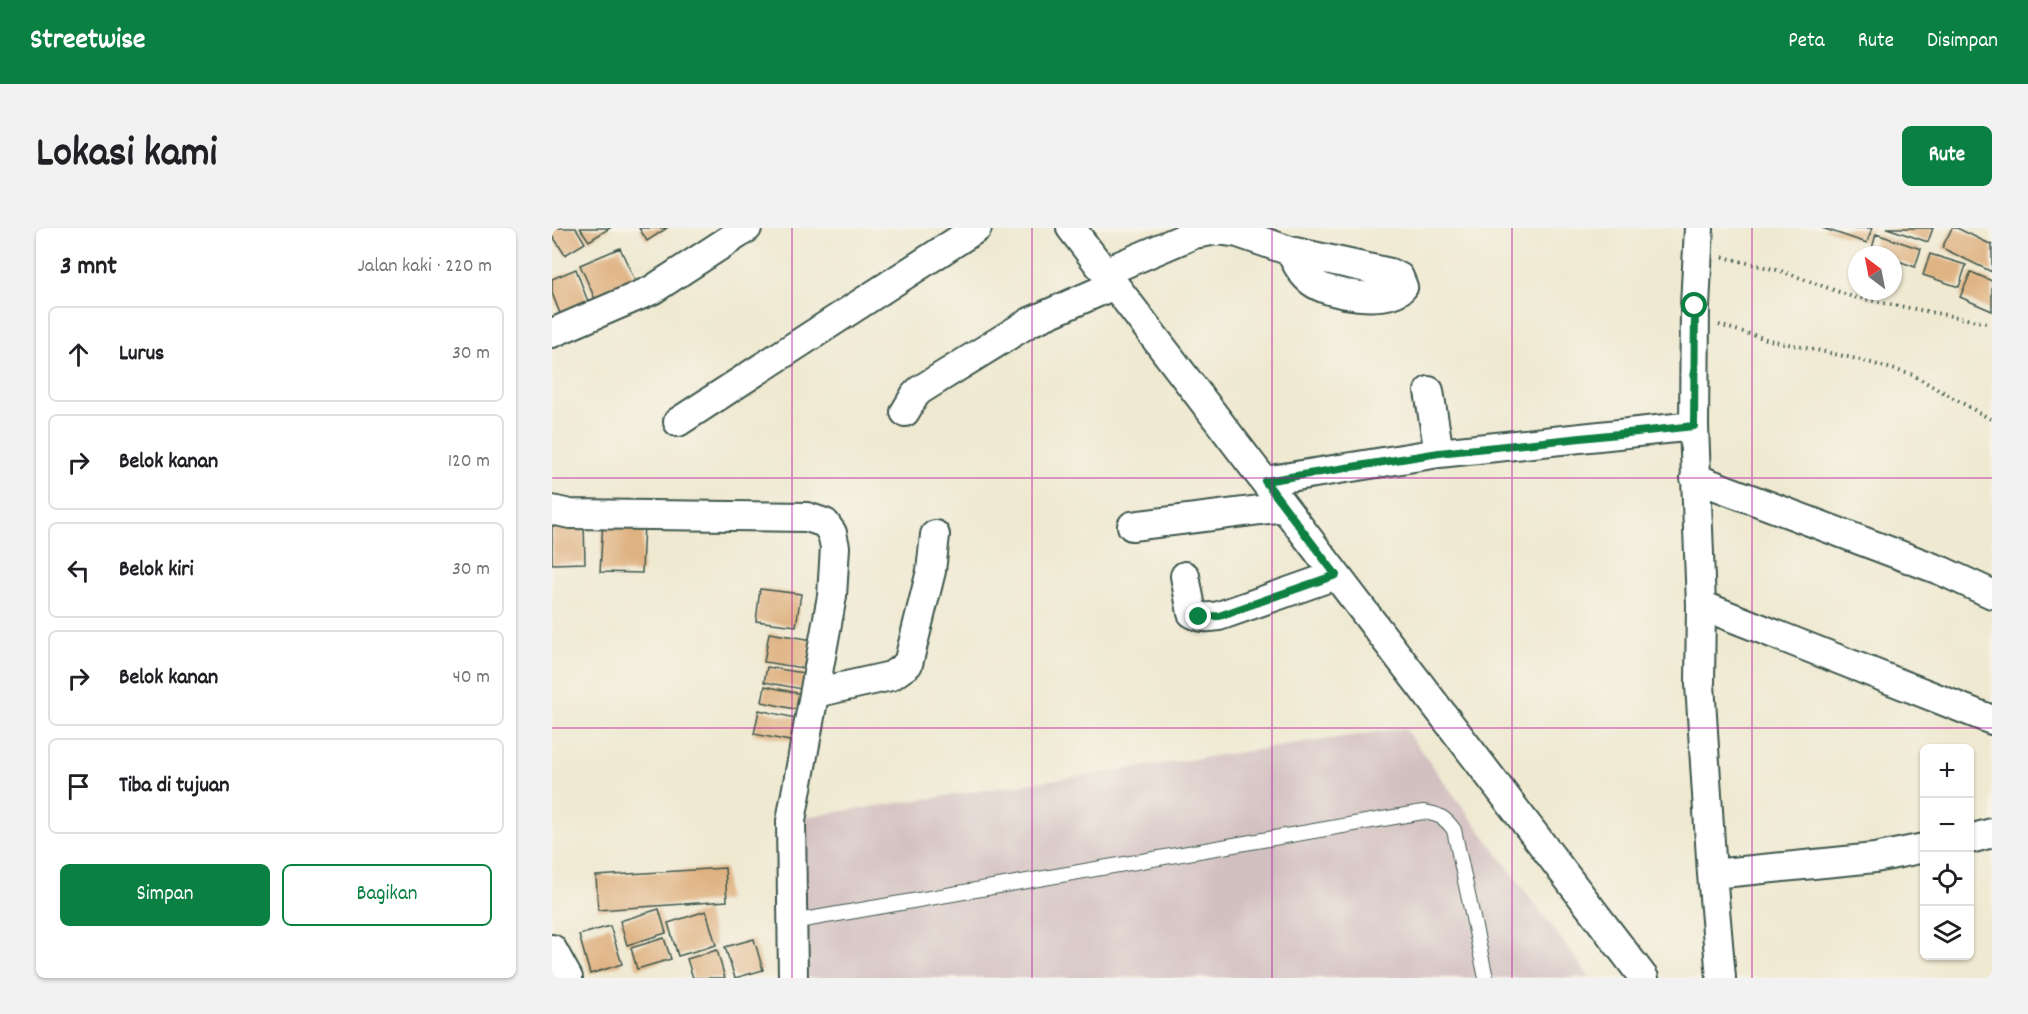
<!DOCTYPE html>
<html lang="id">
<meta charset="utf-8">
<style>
:root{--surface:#fff;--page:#f2f2f2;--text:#202124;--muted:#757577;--line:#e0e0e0;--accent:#0b8043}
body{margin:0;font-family:Dekko,sans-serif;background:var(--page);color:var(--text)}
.controls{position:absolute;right:18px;bottom:18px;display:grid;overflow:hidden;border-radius:9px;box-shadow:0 2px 4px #0004}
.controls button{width:54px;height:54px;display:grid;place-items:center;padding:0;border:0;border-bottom:2px solid var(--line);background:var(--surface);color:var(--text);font:30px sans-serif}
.compass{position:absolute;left:1296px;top:18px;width:54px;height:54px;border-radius:50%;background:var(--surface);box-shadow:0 2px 4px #0004;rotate:328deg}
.stop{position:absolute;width:18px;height:18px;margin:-14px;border:4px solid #0b8043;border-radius:50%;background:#fff}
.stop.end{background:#0b8043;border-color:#fff;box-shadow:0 2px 6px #0008}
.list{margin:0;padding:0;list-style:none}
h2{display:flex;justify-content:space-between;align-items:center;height:78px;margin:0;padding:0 24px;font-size:26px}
h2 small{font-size:20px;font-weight:400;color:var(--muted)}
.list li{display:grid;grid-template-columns:39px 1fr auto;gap:18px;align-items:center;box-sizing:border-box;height:96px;margin:0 12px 12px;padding:0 12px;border:2px solid var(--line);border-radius:9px}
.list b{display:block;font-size:22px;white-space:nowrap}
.list em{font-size:20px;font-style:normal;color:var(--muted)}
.actions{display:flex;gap:12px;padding:18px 24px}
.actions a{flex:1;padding:14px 0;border:2px solid var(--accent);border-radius:9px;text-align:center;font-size:21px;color:var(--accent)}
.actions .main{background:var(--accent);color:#fff}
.icon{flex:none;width:33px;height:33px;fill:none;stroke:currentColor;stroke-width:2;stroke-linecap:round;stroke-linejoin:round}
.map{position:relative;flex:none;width:1440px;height:750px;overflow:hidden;border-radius:9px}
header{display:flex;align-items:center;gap:36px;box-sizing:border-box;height:84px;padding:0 30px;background:var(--accent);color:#fff}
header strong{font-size:28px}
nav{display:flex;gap:33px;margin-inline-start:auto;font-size:21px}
.intro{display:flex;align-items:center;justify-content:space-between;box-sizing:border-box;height:144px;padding:0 36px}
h1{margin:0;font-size:42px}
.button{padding:15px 27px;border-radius:9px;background:var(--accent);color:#fff;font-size:21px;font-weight:700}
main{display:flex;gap:36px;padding:0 36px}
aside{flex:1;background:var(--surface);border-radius:9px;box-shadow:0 2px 4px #0004}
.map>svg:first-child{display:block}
.industrial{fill:#d2bfc0}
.building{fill:#dfb282}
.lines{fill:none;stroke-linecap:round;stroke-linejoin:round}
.service-casing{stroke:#3e574c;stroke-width:16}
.minor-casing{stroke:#3e574c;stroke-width:32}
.path{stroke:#3e574c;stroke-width:4;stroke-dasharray:1.5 4.5;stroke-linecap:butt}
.service{stroke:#fff;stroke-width:14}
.minor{stroke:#fff;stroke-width:28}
.route{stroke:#0b8043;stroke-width:8}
.grid{fill:none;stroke:#b5179e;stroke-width:1.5;stroke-opacity:0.55}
</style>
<header>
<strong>Streetwise</strong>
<nav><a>Peta</a><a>Rute</a><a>Disimpan</a></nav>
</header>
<div class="intro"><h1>Lokasi kami</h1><a class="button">Rute</a></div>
<main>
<aside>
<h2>3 mnt<small>Jalan kaki · 220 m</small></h2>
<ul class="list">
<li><svg class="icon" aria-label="ahead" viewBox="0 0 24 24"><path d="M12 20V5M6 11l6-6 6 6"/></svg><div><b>Lurus</b></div><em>30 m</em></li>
<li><svg class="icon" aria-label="right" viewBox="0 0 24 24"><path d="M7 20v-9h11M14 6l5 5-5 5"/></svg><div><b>Belok kanan</b></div><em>120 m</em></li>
<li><svg class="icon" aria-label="left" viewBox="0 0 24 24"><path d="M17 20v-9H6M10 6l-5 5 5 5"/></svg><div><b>Belok kiri</b></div><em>30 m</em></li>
<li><svg class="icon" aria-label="right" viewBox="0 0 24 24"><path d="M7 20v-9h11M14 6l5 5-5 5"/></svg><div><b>Belok kanan</b></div><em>40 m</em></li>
<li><svg class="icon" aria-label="arrive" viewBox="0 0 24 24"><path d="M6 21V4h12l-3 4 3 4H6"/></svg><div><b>Tiba di tujuan</b></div></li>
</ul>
<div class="actions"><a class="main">Simpan</a><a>Bagikan</a></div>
</aside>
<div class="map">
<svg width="1440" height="750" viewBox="0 0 1440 750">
<rect width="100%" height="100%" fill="#f7f3e8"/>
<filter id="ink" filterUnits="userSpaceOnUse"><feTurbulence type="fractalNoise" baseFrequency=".0167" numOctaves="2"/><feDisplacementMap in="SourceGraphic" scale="12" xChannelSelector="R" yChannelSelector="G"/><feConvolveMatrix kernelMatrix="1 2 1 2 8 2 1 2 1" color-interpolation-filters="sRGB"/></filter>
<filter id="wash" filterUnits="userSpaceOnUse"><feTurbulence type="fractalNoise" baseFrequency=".008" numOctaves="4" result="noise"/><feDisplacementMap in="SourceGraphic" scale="24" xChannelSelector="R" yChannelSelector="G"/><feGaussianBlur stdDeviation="1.35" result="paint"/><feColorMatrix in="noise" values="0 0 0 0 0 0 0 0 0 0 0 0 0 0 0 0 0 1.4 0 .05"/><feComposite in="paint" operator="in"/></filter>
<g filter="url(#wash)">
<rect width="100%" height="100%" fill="#efe9d1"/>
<path class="industrial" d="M 852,500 L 1038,750 L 256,750 L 232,592 Z"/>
<g id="blocks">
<path class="building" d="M 0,0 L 24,0 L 33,15 L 13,27 L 0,7 Z
M 28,0 L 58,0 L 37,13 Z
M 87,0 L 115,0 L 95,13 Z
M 1270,0 L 1320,0 L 1315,15 Z
M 1335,0 L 1381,0 L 1376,14 Z
M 1400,0 L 1405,0 L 1440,17 L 1440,44 L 1390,20 Z
M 1324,6 L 1369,21 L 1363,39 L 1341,31 L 1341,27 L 1327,27 L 1319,24 Z
M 68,20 L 84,55 L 44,73 L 28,37 Z
M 1378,26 L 1414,37 L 1407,59 L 1371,47 Z
M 24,41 L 39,82 L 11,93 L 0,65 L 0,51 Z
M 1419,44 L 1440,53 L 1440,83 L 1408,69 Z
M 51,292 L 92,294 L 90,345 L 48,344 Z
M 32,295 L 33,335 L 0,336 L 0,296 Z
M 208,361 L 249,366 L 244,398 L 204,393 Z
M 217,405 L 261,412 L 257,441 L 212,434 Z
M 215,439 L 258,446 L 255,462 L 212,454 Z
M 213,458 L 250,466 L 247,482 L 210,474 Z
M 207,482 L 248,491 L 243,514 L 202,506 Z
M 173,640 L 175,673 L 46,682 L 44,648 Z
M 107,681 L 114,705 L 75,717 L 68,693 Z
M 154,683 L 164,717 L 126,728 L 116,695 Z
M 58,698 L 70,736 L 38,746 L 27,707 Z
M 112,710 L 119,731 L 85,741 L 79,720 Z
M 202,711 L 211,742 L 183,750 L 173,719 Z
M 165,722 L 173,750 L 141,750 L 135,731 Z"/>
</g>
</g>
<g filter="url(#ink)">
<use href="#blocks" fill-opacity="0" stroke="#3e574c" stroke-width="1.5"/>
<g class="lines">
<defs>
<path id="service" d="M 240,694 L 871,584 C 886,586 893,589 902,602 L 934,750"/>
<path id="minor" d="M 519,0 L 1092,750
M 1147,0 L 1143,78 L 1142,198 L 1149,377 L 1148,456 L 1160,646 L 1169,750
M 553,44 L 642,6 L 666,2 L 686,5 L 738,23 L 838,45 L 847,49 L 851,59 C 836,76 777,67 760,54 C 749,46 744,34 738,23
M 0,105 L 100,62 L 195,0
M 877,163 L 887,225
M 353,184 L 363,167 L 368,162 L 478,94 L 562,57
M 126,194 L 425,0
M 1143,250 L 1390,343 L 1440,366
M 713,253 L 887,225 L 1142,198
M 0,282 L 18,286 L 255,289 L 273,295 L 280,305 L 283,319 L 280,368 L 239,593 L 241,750
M 580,298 L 732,279
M 633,348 L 640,385 C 649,390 656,390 667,388 L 784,347
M 1149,377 L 1440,492
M 263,465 L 339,448 L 356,436 L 379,343 L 383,307
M 1418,611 L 1440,605
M 1160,646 L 1323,630 L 1372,620
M 0,721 L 16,750"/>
</defs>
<use href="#service" class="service-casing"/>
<use href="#minor" class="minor-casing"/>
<path class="path" d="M 1171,29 L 1229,43 L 1301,69 L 1435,95
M 1167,97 L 1218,112 L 1305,131 L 1361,147 L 1440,192"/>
<use href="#service" class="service"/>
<use href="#minor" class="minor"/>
</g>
</g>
<g class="lines" filter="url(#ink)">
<path class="route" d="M 647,389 L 667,388 L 784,347 L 713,253 L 887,225 L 1142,198 L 1143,78"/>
</g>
<path class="grid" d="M 240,0 L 240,750M 480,0 L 480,750M 720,0 L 720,750M 960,0 L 960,750M 1200,0 L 1200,750M 0,250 L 1440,250M 0,500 L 1440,500"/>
</svg>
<div class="controls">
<button>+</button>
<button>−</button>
<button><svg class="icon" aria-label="locate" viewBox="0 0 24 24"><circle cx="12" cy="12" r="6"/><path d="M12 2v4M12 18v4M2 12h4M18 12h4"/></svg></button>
<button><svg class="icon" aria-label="layers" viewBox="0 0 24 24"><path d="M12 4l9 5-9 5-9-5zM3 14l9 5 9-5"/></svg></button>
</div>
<svg class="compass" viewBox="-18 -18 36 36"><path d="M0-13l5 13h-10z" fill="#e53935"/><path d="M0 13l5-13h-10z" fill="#757577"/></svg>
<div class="stop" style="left:1143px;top:78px"></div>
<div class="stop end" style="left:647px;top:389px"></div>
</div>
</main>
